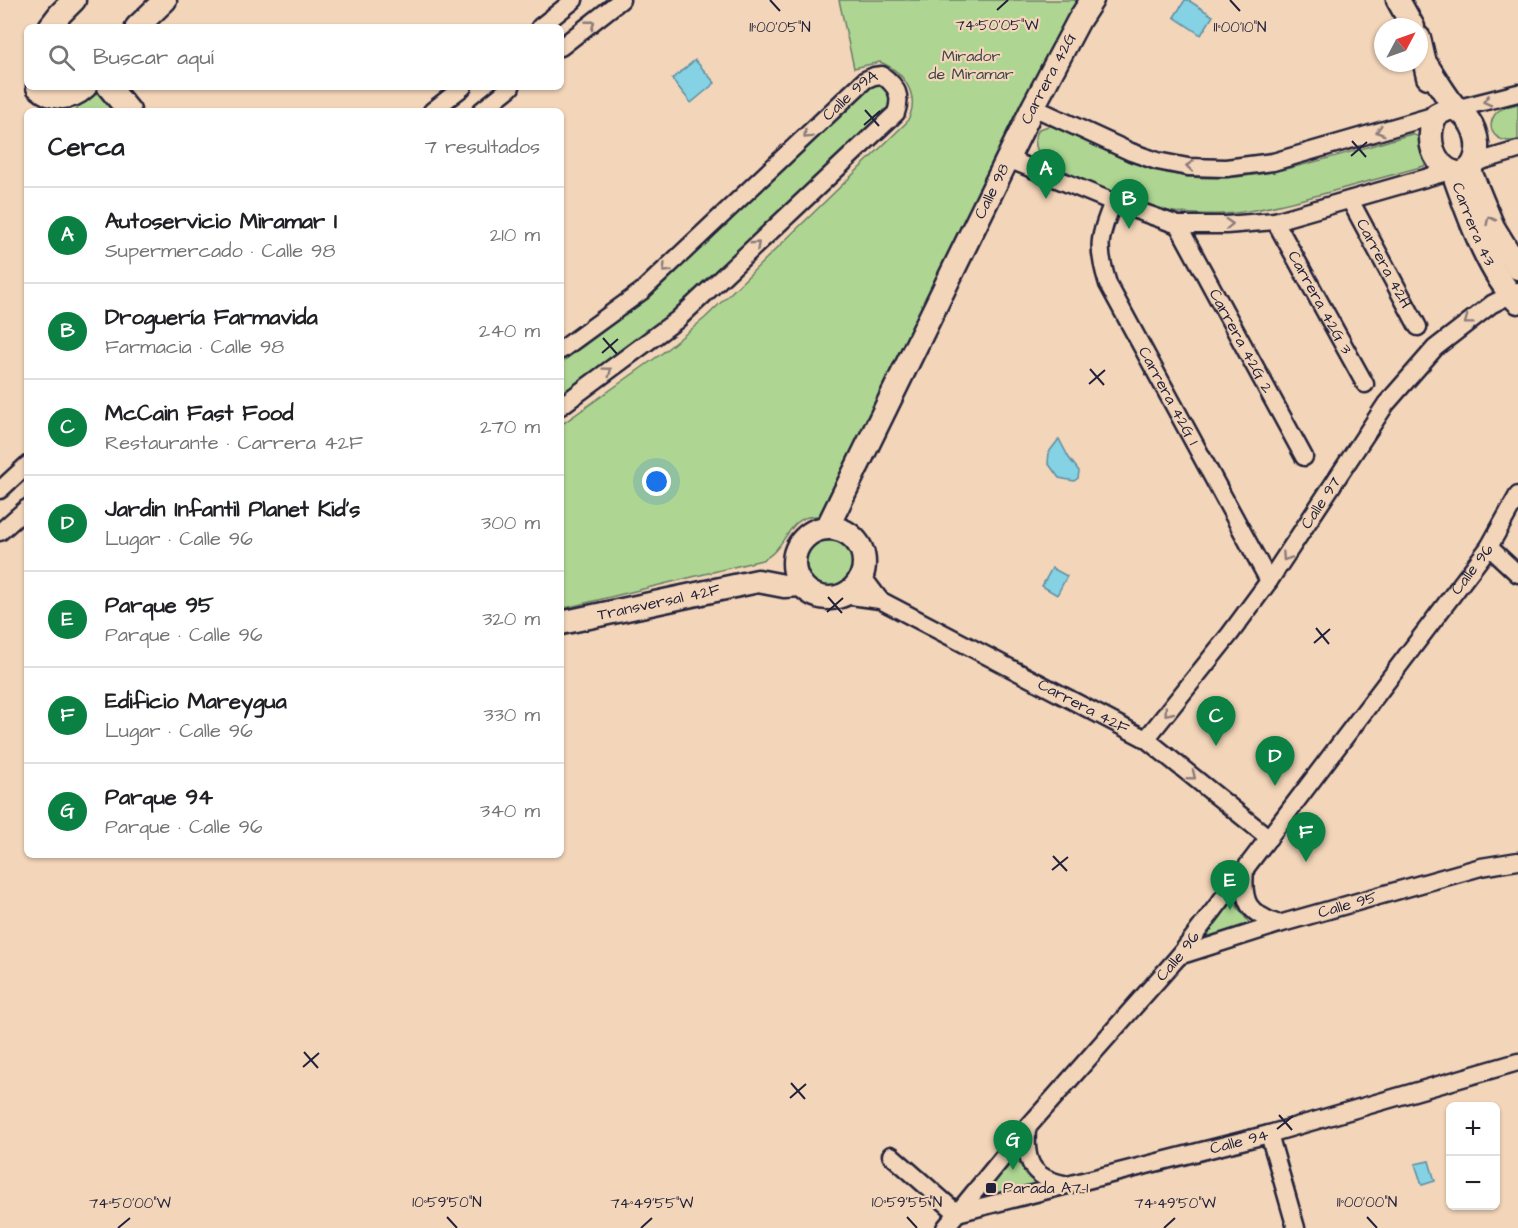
<!DOCTYPE html>
<html lang="es">
<meta charset="utf-8">
<style>
:root{--surface:#fff;--page:#f6f6f6;--text:#202124;--muted:#757577;--line:#e0e0e0;--accent:#0b8043}
body{margin:0;font-family:"Architects Daughter",sans-serif;background:var(--page);color:var(--text)}
.controls{position:absolute;right:18px;bottom:18px;display:grid;overflow:hidden;border-radius:9px;box-shadow:0 2px 4px #0004}
.controls button{width:54px;height:54px;display:grid;place-items:center;padding:0;border:0;border-bottom:2px solid var(--line);background:var(--surface);color:var(--text);font:30px sans-serif}
.compass{position:absolute;left:1374px;top:18px;width:54px;height:54px;border-radius:50%;background:var(--surface);box-shadow:0 2px 4px #0004;rotate:49deg}
.you{position:absolute;left:657px;top:482px;width:21px;height:21px;margin:-15px;border:4px solid #fff;border-radius:50%;background:#1a73e8;box-shadow:0 0 0 9px #1a73e833}
.badge{display:grid;place-items:center;width:39px;height:39px;border-radius:50%;background:var(--accent);color:#fff;font-size:20px;font-weight:700}
.pin{position:absolute;translate:-50% -50px;filter:drop-shadow(0 2px 3px #0008)}
.pin::after{content:'';position:absolute;top:32px;width:21px;height:18px;background:inherit;clip-path:polygon(0 0,100% 0,50% 100%)}
.list{margin:0;padding:0;list-style:none}
h2{display:flex;justify-content:space-between;align-items:center;height:78px;margin:0;padding:0 24px;font-size:26px}
h2 small{font-size:20px;font-weight:400;color:var(--muted)}
.list li{display:grid;grid-template-columns:39px 1fr auto;gap:18px;align-items:center;box-sizing:border-box;height:96px;padding:0 24px;border-top:2px solid var(--line)}
.list b{display:block;font-size:22px;white-space:nowrap}
.list p{margin:0;font-size:20px;white-space:nowrap;color:var(--muted)}
.list em{font-size:20px;font-style:normal;color:var(--muted)}
.icon{flex:none;width:33px;height:33px;fill:none;stroke:currentColor;stroke-width:2;stroke-linecap:round;stroke-linejoin:round}
.map{position:relative;flex:none;width:1518px;height:1228px;overflow:hidden}
.search{position:absolute;background:var(--surface);box-shadow:0 2px 4px #0004;left:24px;top:24px;width:540px;height:66px;display:flex;align-items:center;gap:15px;box-sizing:border-box;padding:0 21px;border-radius:9px;color:var(--muted);font-size:22px}
.panel{position:absolute;background:var(--surface);box-shadow:0 2px 4px #0004;left:24px;top:108px;width:540px;height:750px;border-radius:9px}
.map>svg:first-child{display:block}
.green{fill:#aed692;stroke:#687c66;stroke-width:1.5}
.water{fill:#84d2e3;stroke:#5d8ca0;stroke-width:1.5}
.lines{fill:none;stroke-linecap:round;stroke-linejoin:round}
.street-casing{stroke:#22223b;stroke-width:21}
.secondary-casing{stroke:#22223b;stroke-width:27}
.street{stroke:#f3d5b9;stroke-width:16}
.secondary{stroke:#f3d5b9;stroke-width:22}
.oneway{stroke:#8a7c7a}
.ticks{fill:none;stroke:#22223b;stroke-width:2}
.poi-dot{fill:#22223b;stroke:#f3d5b9;stroke-width:2}
.labels{text-anchor:middle;dominant-baseline:central;stroke-width:4.5;stroke-linejoin:round;paint-order:stroke}
.park-label{font-size:16px;fill:#3e464c;stroke:#f3d5b9}
.street-label{font-size:16px;fill:#22223b;stroke:#f3d5b9}
.poi-label{font-size:16px;fill:#22223b;stroke:#f3d5b9;text-anchor:start}
.ticks-label{font-size:15px;text-anchor:middle;fill:#22223b;stroke:#f3d5b9;stroke-width:4.5;stroke-linejoin:round;paint-order:stroke}
</style>
<div class="map">
<svg width="1518" height="1228" viewBox="0 0 1518 1228">
<rect width="100%" height="100%" fill="#f3d5b9"/>
<filter id="ink" filterUnits="userSpaceOnUse"><feTurbulence type="fractalNoise" baseFrequency=".0167" numOctaves="2"/><feDisplacementMap in="SourceGraphic" scale="12" xChannelSelector="R" yChannelSelector="G"/><feConvolveMatrix kernelMatrix="1 2 1 2 8 2 1 2 1" color-interpolation-filters="sRGB"/></filter>
<g filter="url(#ink)">
<path class="green" d="M 839,0 L 1078,0 L 1067,19 L 822,515 C 817,516 812,516 808,517 C 787,522 784,551 762,560 L 561,609 L 561,425 L 661,354 L 705,318 L 906,123 C 922,98 905,72 880,62 L 854,68 Z
M 880,83 L 894,98 L 889,110 L 671,315 L 561,397 L 561,363 L 652,295 L 870,85 Z
M 96,90 L 100,90 L 121,111 L 76,111 L 79,105 Z
M 1518,104 L 1518,140 C 1498,145 1483,130 1496,113 C 1501,107 1511,106 1518,104 Z
M 1049,126 L 1059,126 C 1094,142 1130,164 1167,173 C 1242,192 1339,154 1412,134 L 1422,138 L 1430,158 L 1424,166 C 1392,175 1359,184 1326,193 C 1274,207 1223,221 1168,211 C 1126,203 1087,180 1048,163 C 1037,154 1031,143 1039,129 Z
M798 563a31 31 0 1 1 62 0a31 31 0 1 1-62 0Z
M 1230,897 L 1250,924 L 1197,945 Z
M 1014,1157 L 1036,1184 L 975,1200 Z"/>
<path class="water" d="M 1185,0 L 1188,0 L 1213,16 L 1201,35 L 1174,17 Z
M 695,60 L 715,83 L 691,103 L 672,79 Z
M 1059,439 L 1069,458 L 1079,471 L 1078,478 L 1074,481 L 1059,478 L 1048,463 L 1049,452 Z
M 1052,568 L 1067,576 L 1057,595 L 1042,586 Z
M 1429,1161 L 1435,1181 L 1422,1185 L 1415,1164 Z"/>
<g class="lines">
<defs>
<g id="street">
<path d="M 540,27 L 574,0"/>
<path d="M 561,47 L 621,0"/>
<path d="M 1033,107 L 1131,152 L 1157,161 L 1188,167 L 1226,168 L 1273,162 L 1436,115"/>
<path d="M 1455,109 L 1518,93"/>
<path d="M 432,111 L 463,87"/>
<path d="M 481,111 L 511,87"/>
<path d="M 1008,159 L 1113,202 L 1178,225 L 1226,225 L 1275,221 L 1450,171"/>
<path d="M 1474,163 L 1518,150"/>
<path id="s1" d="M 1350,200 L 1418,327"/>
<path id="s2" d="M 1113,202 C 1099,238 1096,246 1108,284 L 1269,581"/>
<path id="s3" d="M 1275,221 L 1365,384"/>
<path id="s4" d="M 1178,225 L 1304,457"/>
<path id="s5" d="M 561,350 L 642,291 L 865,80 L 874,76 L 882,75 C 897,86 902,96 896,113 L 677,320 L 561,406"/>
<path d="M 0,490 L 27,465"/>
<path d="M 0,532 L 27,508"/>
<path d="M 1489,547 L 1518,574"/>
<path d="M 862,576 L 880,600"/>
<path id="s6" d="M 844,595 L 880,600 L 1146,739 L 1269,838"/>
<path id="s7" d="M 1146,739 L 1230,634 L 1269,581 L 1386,404 L 1435,348 L 1492,304 L 1518,291"/>
<path d="M 1245,870 C 1242,903 1248,913 1279,924"/>
<path id="s8" d="M 1179,956 L 1279,924 L 1481,867 L 1518,861"/>
<path d="M 1027,1128 C 1025,1161 1030,1177 1064,1184"/>
<path d="M 1269,1134 L 1296,1228"/>
<path d="M 891,1155 L 957,1213"/>
<path id="s9" d="M 957,1213 L 1269,1134 L 1518,1062"/>
<path id="s10" d="M 945,1228 L 1027,1128 L 1179,956 L 1489,547 L 1518,495"/>
</g>
<g id="secondary">
<path d="M 1398,0 L 1413,27"/>
<path d="M 50,27 L 60,14 L 74,0"/>
<path d="M 137,27 L 165,0"/>
<path d="M 1419,38 L 1428,77"/>
<path d="M 1426,64 C 1435,78 1444,93 1454,106 C 1457,110 1461,112 1464,115 C 1476,127 1481,147 1474,162 C 1459,192 1416,155 1436,115 L 1448,109 L 1455,109"/>
<path d="M 38,87 C 53,100 70,101 85,87"/>
<path d="M 109,87 L 129,111"/>
<path d="M 1469,169 L 1493,227 L 1518,268"/>
<path id="s11" d="M 1453,172 C 1467,211 1488,274 1518,302"/>
<circle cx="829" cy="563" r="35"/>
<path id="s12" d="M 827,528 L 1033,107 L 1079,20 L 1092,0"/>
<path id="s13" d="M 561,623 L 758,581 L 784,586 L 802,585"/>
</g>
</defs>
<use href="#street" class="street-casing"/>
<use href="#secondary" class="secondary-casing"/>
<use href="#street" class="street"/>
<use href="#secondary" class="secondary"/>
</g>
<defs><path id="oneway-chevron" d="M-2-3.5L2.5 0L-2 3.5" fill="none" stroke-width="1.6" stroke-linecap="round" stroke-linejoin="round" transform="scale(1.5)"/></defs>
<g class="oneway">
<use href="#oneway-chevron" transform="translate(591 24) rotate(-38)"/>
<use href="#oneway-chevron" transform="translate(1487 101) rotate(166)"/>
<use href="#oneway-chevron" transform="translate(1380 131) rotate(164)"/>
<use href="#oneway-chevron" transform="translate(807 135) rotate(136)"/>
<use href="#oneway-chevron" transform="translate(1190 166) rotate(-174)"/>
<use href="#oneway-chevron" transform="translate(1490 220) rotate(-116)"/>
<use href="#oneway-chevron" transform="translate(1229 224) rotate(-3)"/>
<use href="#oneway-chevron" transform="translate(756 245) rotate(-43)"/>
<use href="#oneway-chevron" transform="translate(666 269) rotate(136)"/>
<use href="#oneway-chevron" transform="translate(1468 321) rotate(143)"/>
<use href="#oneway-chevron" transform="translate(608 371) rotate(-37)"/>
<use href="#oneway-chevron" transform="translate(1286 557) rotate(124)"/>
<use href="#oneway-chevron" transform="translate(1168 712) rotate(129)"/>
<use href="#oneway-chevron" transform="translate(1192 776) rotate(39)"/>
</g>
</g>
<path class="ticks" d="M 770,0 L 780,11M 1230,0 L 1240,11M 997,10 L 1008,0M 865,110 L 879,126M 864,125 L 880,111M 1352,141 L 1366,157M 1351,156 L 1367,142M 603,338 L 617,354M 602,353 L 618,339M 1090,369 L 1104,385M 1089,384 L 1105,370M 828,597 L 842,613M 827,612 L 843,598M 1316,628 L 1329,644M 1314,643 L 1330,629M 1053,856 L 1067,871M 1052,870 L 1068,857M 304,1052 L 318,1068M 303,1067 L 319,1053M 791,1083 L 805,1099M 790,1098 L 806,1084M 1279,1115 L 1292,1130M 1277,1129 L 1293,1116M 447,1217 L 457,1228M 907,1217 L 917,1228M 1367,1217 L 1377,1228M 118,1228 L 130,1218M 641,1228 L 652,1218M 1164,1228 L 1175,1218"/>
<rect class="poi-dot" x="985" y="1182" width="12" height="12" rx="3"/>
<g class="labels">
<g class="park-label">
<text x="971" y="56">Mirador<tspan x="971" dy="18">de Miramar</tspan></text>
</g>
<g class="street-label">
<text stroke="none"><textPath href="#s12" startOffset="501">Carrera 42G</textPath></text>
<text stroke="none"><textPath href="#s5" startOffset="386">Calle 99A</textPath></text>
<text stroke="none"><textPath href="#s12" startOffset="375">Calle 98</textPath></text>
<text stroke="none"><textPath href="#s11" startOffset="56">Carrera 43</textPath></text>
<text stroke="none"><textPath href="#s1" startOffset="72">Carrera 42H</textPath></text>
<text stroke="none"><textPath href="#s3" startOffset="93">Carrera 42G 3</textPath></text>
<text stroke="none"><textPath href="#s4" startOffset="132">Carrera 42G 2</textPath></text>
<text stroke="none"><textPath href="#s2" startOffset="212">Carrera 42G 1</textPath></text>
<text stroke="none"><textPath href="#s7" startOffset="294">Calle 97</textPath></text>
<text stroke="none"><textPath href="#s10" startOffset="844">Calle 96</textPath></text>
<text stroke="none"><textPath href="#s13" startOffset="100">Transversal 42F</textPath></text>
<text stroke="none"><textPath href="#s6" startOffset="266">Carrera 42F</textPath></text>
<text stroke="none"><textPath href="#s8" startOffset="176">Calle 95</textPath></text>
<text stroke="none"><textPath href="#s10" startOffset="358">Calle 96</textPath></text>
<text stroke="none"><textPath href="#s9" startOffset="291">Calle 94</textPath></text>
</g>
<g class="poi-label">
<text x="1003" y="1188">Parada A7-1</text>
</g>
</g>
<g class="ticks-label">
<text x="997" y="30">74°50'05"W</text>
<text x="780" y="32">11°00'05"N</text>
<text x="1240" y="32">11°00'10"N</text>
<text x="447" y="1207">10°59'50"N</text>
<text x="907" y="1207">10°59'55"N</text>
<text x="1367" y="1207">11°00'00"N</text>
<text x="130" y="1208">74°50'00"W</text>
<text x="652" y="1208">74°49'55"W</text>
<text x="1175" y="1208">74°49'50"W</text>
</g>
</svg>
<div class="controls">
<button>+</button>
<button>−</button>
</div>
<svg class="compass" viewBox="-18 -18 36 36"><path d="M0-13l5 13h-10z" fill="#e53935"/><path d="M0 13l5-13h-10z" fill="#757577"/></svg>
<div class="you"></div>
<div class="pin badge" style="left:1046px;top:199px">A</div>
<div class="pin badge" style="left:1129px;top:229px">B</div>
<div class="pin badge" style="left:1216px;top:746px">C</div>
<div class="pin badge" style="left:1275px;top:786px">D</div>
<div class="pin badge" style="left:1230px;top:910px">E</div>
<div class="pin badge" style="left:1306px;top:862px">F</div>
<div class="pin badge" style="left:1013px;top:1170px">G</div>
<div class="search"><svg class="icon" aria-label="search" viewBox="0 0 24 24"><circle cx="10" cy="10" r="6"/><path d="M15 15l6 6"/></svg>Buscar aquí</div>
<section class="panel">
<h2>Cerca<small>7 resultados</small></h2>
<ul class="list">
<li><span class="badge">A</span><div><b>Autoservicio Miramar I</b><p>Supermercado · Calle 98</p></div><em>210 m</em></li>
<li><span class="badge">B</span><div><b>Droguería Farmavida</b><p>Farmacia · Calle 98</p></div><em>240 m</em></li>
<li><span class="badge">C</span><div><b>McCain Fast Food</b><p>Restaurante · Carrera 42F</p></div><em>270 m</em></li>
<li><span class="badge">D</span><div><b>Jardin Infantil Planet Kid's</b><p>Lugar · Calle 96</p></div><em>300 m</em></li>
<li><span class="badge">E</span><div><b>Parque 95</b><p>Parque · Calle 96</p></div><em>320 m</em></li>
<li><span class="badge">F</span><div><b>Edificio Mareygua</b><p>Lugar · Calle 96</p></div><em>330 m</em></li>
<li><span class="badge">G</span><div><b>Parque 94</b><p>Parque · Calle 96</p></div><em>340 m</em></li>
</ul>
</section>
</div>
